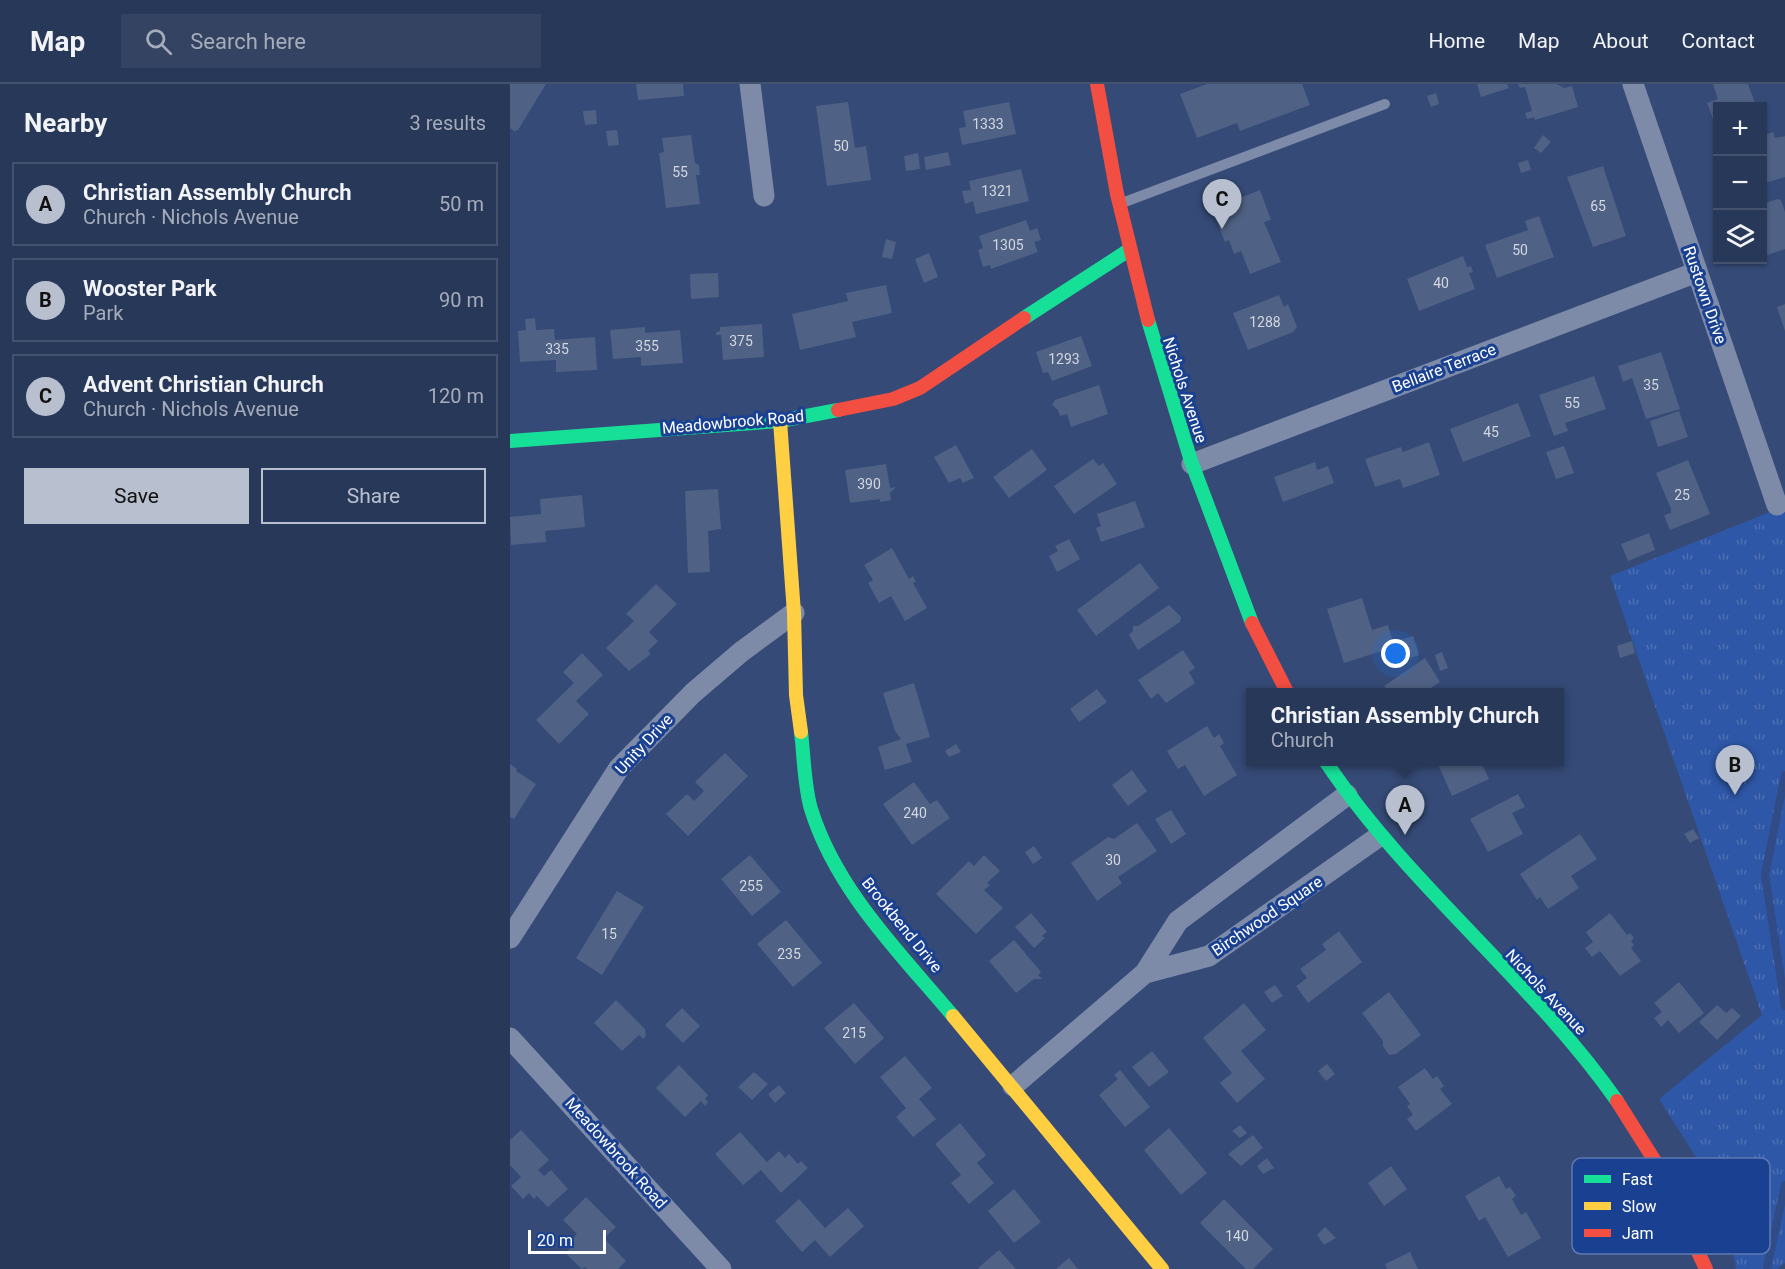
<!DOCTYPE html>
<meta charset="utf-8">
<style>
:root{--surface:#283858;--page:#344361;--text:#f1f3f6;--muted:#a5acba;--line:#44526e;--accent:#b8c0cf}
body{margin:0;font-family:Roboto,sans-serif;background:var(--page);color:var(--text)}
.controls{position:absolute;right:18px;top:18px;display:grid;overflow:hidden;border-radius:0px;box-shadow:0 2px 4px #0004}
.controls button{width:54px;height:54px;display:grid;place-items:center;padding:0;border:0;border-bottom:2px solid var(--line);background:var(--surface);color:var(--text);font:30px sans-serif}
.scale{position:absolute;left:18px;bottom:15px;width:78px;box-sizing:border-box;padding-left:6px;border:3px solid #fff;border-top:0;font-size:16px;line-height:21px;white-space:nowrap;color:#fff;-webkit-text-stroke:4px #1a4191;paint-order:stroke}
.you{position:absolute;left:886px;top:570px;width:21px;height:21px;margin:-15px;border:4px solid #fff;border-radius:50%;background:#1a73e8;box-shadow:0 0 0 9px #1a73e833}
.badge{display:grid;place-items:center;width:39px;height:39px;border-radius:50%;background:var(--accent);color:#111;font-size:20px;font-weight:700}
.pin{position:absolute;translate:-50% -50px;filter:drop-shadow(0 2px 3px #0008)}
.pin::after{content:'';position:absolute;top:32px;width:21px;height:18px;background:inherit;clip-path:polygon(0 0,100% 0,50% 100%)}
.popup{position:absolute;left:736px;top:604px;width:318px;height:78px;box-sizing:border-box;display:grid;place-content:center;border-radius:0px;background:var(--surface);filter:drop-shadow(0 2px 4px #0005);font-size:20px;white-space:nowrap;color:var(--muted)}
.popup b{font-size:22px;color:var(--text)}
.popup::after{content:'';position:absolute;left:50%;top:100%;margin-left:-12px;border:12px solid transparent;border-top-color:var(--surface)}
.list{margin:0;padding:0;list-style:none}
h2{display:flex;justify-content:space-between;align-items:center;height:78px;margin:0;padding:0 24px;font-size:26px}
h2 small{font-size:20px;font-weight:400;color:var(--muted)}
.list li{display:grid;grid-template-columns:39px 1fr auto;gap:18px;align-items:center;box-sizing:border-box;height:84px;margin:0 12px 12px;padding:0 12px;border:2px solid var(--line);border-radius:0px}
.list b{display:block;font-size:22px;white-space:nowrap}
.list p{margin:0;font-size:20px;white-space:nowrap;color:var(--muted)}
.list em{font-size:20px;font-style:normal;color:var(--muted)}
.actions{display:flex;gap:12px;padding:18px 24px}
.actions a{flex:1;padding:14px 0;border:2px solid var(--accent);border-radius:0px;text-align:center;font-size:21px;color:var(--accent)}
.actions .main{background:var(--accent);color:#111}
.icon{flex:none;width:33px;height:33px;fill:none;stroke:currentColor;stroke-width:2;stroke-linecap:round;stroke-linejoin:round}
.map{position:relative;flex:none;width:1275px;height:1185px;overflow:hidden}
header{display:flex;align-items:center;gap:36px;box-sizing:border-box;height:84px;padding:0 30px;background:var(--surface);border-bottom:2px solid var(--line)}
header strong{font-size:28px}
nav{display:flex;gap:33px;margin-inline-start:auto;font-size:21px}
.search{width:420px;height:54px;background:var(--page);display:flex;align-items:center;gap:15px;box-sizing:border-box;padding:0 21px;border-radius:0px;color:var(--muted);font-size:22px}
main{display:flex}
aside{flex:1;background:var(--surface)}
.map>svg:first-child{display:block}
.grass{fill:url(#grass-tufts)}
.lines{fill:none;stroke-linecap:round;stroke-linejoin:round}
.stream{stroke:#304b85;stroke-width:8}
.building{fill:#4f6184}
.lane{stroke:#7d8ba9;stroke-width:10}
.street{stroke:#7d8ba9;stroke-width:21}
.fast{stroke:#16e098;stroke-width:14}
.slow{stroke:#ffcf43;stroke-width:14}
.jam{stroke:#f24e42;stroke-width:14}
.labels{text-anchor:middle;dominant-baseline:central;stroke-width:6;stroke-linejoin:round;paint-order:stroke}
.number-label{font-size:14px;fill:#d3d8e0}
.street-label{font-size:16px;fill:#fff;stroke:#1a4191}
.key{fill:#1a4191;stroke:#5f7ab2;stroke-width:1.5}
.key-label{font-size:16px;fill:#fff}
</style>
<header>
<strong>Map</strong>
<div class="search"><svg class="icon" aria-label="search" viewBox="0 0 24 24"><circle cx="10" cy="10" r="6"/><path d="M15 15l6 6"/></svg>Search here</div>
<nav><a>Home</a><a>Map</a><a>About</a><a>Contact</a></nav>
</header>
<main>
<aside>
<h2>Nearby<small>3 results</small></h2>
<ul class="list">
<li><span class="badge">A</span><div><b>Christian Assembly Church</b><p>Church · Nichols Avenue</p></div><em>50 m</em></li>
<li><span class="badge">B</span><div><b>Wooster Park</b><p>Park</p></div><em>90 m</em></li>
<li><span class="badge">C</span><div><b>Advent Christian Church</b><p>Church · Nichols Avenue</p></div><em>120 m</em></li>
</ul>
<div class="actions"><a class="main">Save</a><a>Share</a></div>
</aside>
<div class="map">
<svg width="1275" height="1185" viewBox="0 0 1275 1185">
<defs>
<pattern id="grass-tufts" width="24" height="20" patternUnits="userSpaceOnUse" patternTransform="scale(1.5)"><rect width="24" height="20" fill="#2e57a7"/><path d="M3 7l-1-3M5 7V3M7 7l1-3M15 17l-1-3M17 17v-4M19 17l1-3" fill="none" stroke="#4d70b4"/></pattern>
</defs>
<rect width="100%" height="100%" fill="#354a76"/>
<path class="grass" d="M 1275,422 L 1275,1179 L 1267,1185 L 1226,1185 L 1219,1142 L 1191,1081 L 1149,1015 L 1252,931 L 1100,492 Z"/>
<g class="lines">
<path class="stream" d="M 1275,691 L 1255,791 L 1275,922
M 1257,1184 L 1275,1101"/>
</g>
<path class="building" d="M 0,0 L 36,0 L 8,46 L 4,47 L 0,44 Z
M 126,0 L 173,0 L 174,12 L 128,16 Z
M 697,0 L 792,0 L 800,21 L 730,47 L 727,39 L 687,54 L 670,10 Z
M 967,0 L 997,0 L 999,4 L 971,13 Z
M 1008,0 L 1047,0 L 1054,4 L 1062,2 L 1068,23 L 1025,36 L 1024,33 L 1017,35 L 1015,29 L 1022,27 L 1015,3 L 1010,4 Z
M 1203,0 L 1238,0 L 1246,22 L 1208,22 L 1208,37 L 1204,38 L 1197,19 L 1208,15 Z
M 926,9 L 929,20 L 921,23 L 917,12 Z
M 338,18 L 345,64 L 356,62 L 361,96 L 317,102 L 306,22 Z
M 499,18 L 506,50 L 452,61 L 449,44 L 456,43 L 453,27 Z
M 86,26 L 87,40 L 75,41 L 73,27 Z
M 107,46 L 109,61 L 98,62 L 96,47 Z
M 1263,48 L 1265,54 L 1275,52 L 1275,93 L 1252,100 L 1252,52 Z
M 181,51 L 185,79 L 189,81 L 190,91 L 186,91 L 190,120 L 156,124 L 149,69 L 154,68 L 152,54 Z
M 1033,51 L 1041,58 L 1031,69 L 1024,64 Z
M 438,68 L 441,81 L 416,86 L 414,73 Z
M 408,69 L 410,85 L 396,87 L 394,72 Z
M 1018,76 L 1021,86 L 1011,89 L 1008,79 Z
M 1093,82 L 1116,152 L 1083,163 L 1057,93 Z
M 511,85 L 519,117 L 466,130 L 463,117 L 455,120 L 452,107 L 461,106 L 459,97 Z
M 750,106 L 761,136 L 754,138 L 771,178 L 740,190 L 731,167 L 724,170 L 719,156 L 715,158 L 702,125 Z
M 1268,115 L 1271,116 L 1275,128 L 1275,165 L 1252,173 L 1252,120 Z
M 1029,132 L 1044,173 L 987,194 L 975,161 L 1018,146 L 1015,137 Z
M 516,136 L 520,147 L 527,144 L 531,156 L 524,158 L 528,168 L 481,185 L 480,181 L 473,183 L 468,166 L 473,164 L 469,152 Z
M 376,155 L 386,158 L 382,175 L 372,173 Z
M 419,169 L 428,193 L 414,199 L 405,175 Z
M 953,172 L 957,183 L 961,182 L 963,188 L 959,189 L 965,205 L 909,227 L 897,195 Z
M 208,189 L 209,213 L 181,215 L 180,190 Z
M 376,201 L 382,229 L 342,238 L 346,253 L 290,266 L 282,230 L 338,217 L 336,209 Z
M 769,211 L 774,223 L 778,220 L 787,243 L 783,248 L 738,266 L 723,229 Z
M 1275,220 L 1275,247 L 1267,223 Z
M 25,234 L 26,246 L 44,245 L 45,256 L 85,253 L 87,286 L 46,288 L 46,276 L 10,278 L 8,247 L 16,246 L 15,235 Z
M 252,240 L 254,273 L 213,276 L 211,251 L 206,251 L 206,248 L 210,247 L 210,243 Z
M 135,243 L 135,249 L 170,246 L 173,279 L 131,282 L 131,273 L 103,275 L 100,246 Z
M 571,252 L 582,282 L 542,297 L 538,288 L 533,289 L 526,268 Z
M 1151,268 L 1170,325 L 1136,335 L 1122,294 L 1113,298 L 1108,282 Z
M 1084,292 L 1096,325 L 1055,339 L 1058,347 L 1044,352 L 1029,311 Z
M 589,301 L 598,330 L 561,343 L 557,330 L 550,332 L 548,326 L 542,321 L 545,316 Z
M 1008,319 L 1021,352 L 953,378 L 940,345 Z
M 1169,327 L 1178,353 L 1148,363 L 1140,337 Z
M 919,358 L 930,391 L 893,404 L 890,395 L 865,403 L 855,375 L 891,363 L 893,368 Z
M 446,361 L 464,394 L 453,399 L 450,394 L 439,399 L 424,373 Z
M 1054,362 L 1064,389 L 1046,395 L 1036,368 Z
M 522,365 L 537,386 L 499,414 L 483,393 Z
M 583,375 L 589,382 L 593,379 L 607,400 L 564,430 L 544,402 Z
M 1178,376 L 1200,430 L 1160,446 L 1154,431 L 1161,429 L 1161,425 L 1146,389 Z
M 805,378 L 807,386 L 818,382 L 824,399 L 773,418 L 764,393 Z
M 376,380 L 380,404 L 386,403 L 380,409 L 381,416 L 370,418 L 370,415 L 340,419 L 335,386 Z
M 208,405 L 211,445 L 198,447 L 200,488 L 178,489 L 175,407 Z
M 72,411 L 75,443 L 35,447 L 36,458 L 1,461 L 0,433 L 31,430 L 30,415 Z
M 625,417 L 635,443 L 591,458 L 586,444 L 591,442 L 587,430 Z
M 1139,449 L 1145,466 L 1118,477 L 1111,460 Z
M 559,455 L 570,475 L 547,488 L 539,472 L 548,467 L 545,462 Z
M 382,464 L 399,495 L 403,492 L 406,498 L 403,499 L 417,524 L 395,537 L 381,512 L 369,519 L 358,499 L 363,496 L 354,481 Z
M 630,479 L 649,504 L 586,552 L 567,526 Z
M 146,500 L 167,520 L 139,548 L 148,557 L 138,567 L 141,570 L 119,587 L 96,564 L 124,537 L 116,530 Z
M 852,514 L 862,546 L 878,541 L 883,558 L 903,552 L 909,571 L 883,580 L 878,565 L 834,579 L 817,525 Z
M 659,521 L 671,533 L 670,538 L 628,566 L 619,551 L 623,547 L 623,542 L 628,542 Z
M 1122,557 L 1125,569 L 1110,574 L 1107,562 Z
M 673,566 L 685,584 L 679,588 L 685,599 L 656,619 L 647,608 L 648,609 L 641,615 L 628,596 Z
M 932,568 L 938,584 L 930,587 L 925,571 Z
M 72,569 L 93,591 L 66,617 L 79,630 L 49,660 L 26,636 L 64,599 L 53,588 Z
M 915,574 L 930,598 L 915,608 L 871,608 L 877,605 L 874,602 Z
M 404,599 L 420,653 L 396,660 L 402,678 L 375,686 L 368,663 L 391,655 L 385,647 L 373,609 Z
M 587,605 L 597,618 L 569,638 L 560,625 Z
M 697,642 L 704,654 L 709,650 L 714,659 L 710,662 L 727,691 L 694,712 L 675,681 L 668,685 L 657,667 Z
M 446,660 L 451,668 L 439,673 L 435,667 Z
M 215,669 L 238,692 L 178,752 L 156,730 L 177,710 L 184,717 L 194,707 L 185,698 Z
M 927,678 L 971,678 L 979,695 L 942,712 Z
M 0,680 L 7,685 L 6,687 L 26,700 L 4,735 L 0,733 Z
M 622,686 L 637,707 L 618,722 L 602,701 Z
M 404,698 L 420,720 L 427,716 L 440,734 L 402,761 L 373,720 Z
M 1008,710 L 1015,723 L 1002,729 L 1013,750 L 978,768 L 960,735 Z
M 661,726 L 676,750 L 661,760 L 645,735 Z
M 627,739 L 647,767 L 608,793 L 612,799 L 587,817 L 561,779 L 598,753 L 604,755 Z
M 1183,745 L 1189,754 L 1180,759 L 1174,750 Z
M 1070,750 L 1087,775 L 1061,792 L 1069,804 L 1038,825 L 1030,813 L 1027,816 L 1010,790 Z
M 524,762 L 532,774 L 523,780 L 515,768 Z
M 240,771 L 271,808 L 242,832 L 211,795 Z
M 474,771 L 490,787 L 477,799 L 480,801 L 474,806 L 493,824 L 466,850 L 426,810 L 459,777 L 464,782 Z
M 107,807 L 134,823 L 92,891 L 66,874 Z
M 521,829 L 537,848 L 532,852 L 535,854 L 524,864 L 505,843 Z
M 1100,829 L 1117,851 L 1120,849 L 1124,854 L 1121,857 L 1124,861 L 1121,864 L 1131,877 L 1110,892 L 1090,867 L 1082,873 L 1075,864 L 1083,858 L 1076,848 Z
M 276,836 L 312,879 L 283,903 L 247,860 Z
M 829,847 L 852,878 L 798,919 L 786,902 L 797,894 L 790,885 L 816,866 L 812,860 Z
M 504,856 L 531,888 L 528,891 L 532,895 L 524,895 L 506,909 L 479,877 Z
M 1169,898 L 1194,929 L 1169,949 L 1158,936 L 1151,943 L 1144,934 L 1152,928 L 1144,919 Z
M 765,901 L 773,912 L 762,919 L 754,908 Z
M 879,908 L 911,951 L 886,970 L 879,971 L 873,962 L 873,957 L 852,929 Z
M 106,916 L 135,945 L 136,952 L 133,955 L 129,951 L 112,967 L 84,939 Z
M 344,919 L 374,954 L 345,980 L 314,944 Z
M 734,919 L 756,946 L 731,967 L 755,995 L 727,1019 L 710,999 L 722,989 L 693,954 Z
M 1207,921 L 1216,929 L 1222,924 L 1231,932 L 1207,956 L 1189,938 Z
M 172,924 L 190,942 L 173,959 L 155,941 Z
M 642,967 L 659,988 L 639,1003 L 622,983 Z
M 395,972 L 422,1004 L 409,1015 L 426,1035 L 403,1053 L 386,1033 L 396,1024 L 370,993 Z
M 817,980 L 825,990 L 816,997 L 808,987 Z
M 169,981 L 198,1011 L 195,1015 L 198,1018 L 195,1022 L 191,1017 L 175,1033 L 146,1004 Z
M 915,984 L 923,995 L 927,992 L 934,1002 L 930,1005 L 942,1020 L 906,1047 L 897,1035 L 903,1031 L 897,1022 L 900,1020 L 888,1003 Z
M 610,986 L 640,1023 L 615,1043 L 589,1011 L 608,995 L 604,991 Z
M 244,988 L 258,1000 L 242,1016 L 228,1003 Z
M 269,1001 L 276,1009 L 265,1019 L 258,1010 Z
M 450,1039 L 476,1071 L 467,1079 L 484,1099 L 459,1120 L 441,1099 L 451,1091 L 425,1060 Z
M 730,1041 L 737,1049 L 730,1054 L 722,1047 Z
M 659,1044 L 697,1089 L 671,1111 L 634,1066 Z
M 11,1046 L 39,1076 L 28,1086 L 34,1092 L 41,1086 L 58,1105 L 38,1123 L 27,1112 L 24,1115 L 19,1109 L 13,1115 L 1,1102 L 11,1093 L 0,1081 L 0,1056 Z
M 230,1048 L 257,1078 L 269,1067 L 275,1074 L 279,1070 L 288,1080 L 291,1077 L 298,1084 L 271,1109 L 251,1086 L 233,1101 L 205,1070 Z
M 743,1051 L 753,1064 L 731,1082 L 718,1070 Z
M 757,1074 L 764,1084 L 753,1090 L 747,1082 Z
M 881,1082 L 897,1105 L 874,1122 L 858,1099 Z
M 989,1092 L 996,1105 L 1000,1103 L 1006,1112 L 1002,1115 L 1011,1131 L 1016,1128 L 1031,1154 L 998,1173 L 975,1133 L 969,1137 L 955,1112 Z
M 504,1105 L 531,1138 L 504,1159 L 478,1127 Z
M 76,1113 L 106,1143 L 94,1154 L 116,1177 L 108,1185 L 77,1185 L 75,1183 L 72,1185 L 55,1169 L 65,1160 L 61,1156 L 67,1150 L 53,1136 Z
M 289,1115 L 315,1144 L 338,1124 L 354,1142 L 320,1173 L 305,1156 L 292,1168 L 265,1137 Z
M 714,1115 L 763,1165 L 743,1185 L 736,1185 L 690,1139 Z
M 815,1143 L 826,1154 L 814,1161 L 807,1151 Z
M 489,1166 L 506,1185 L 469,1185 L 468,1184 Z
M 900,1168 L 908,1185 L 877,1185 L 875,1180 Z
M 559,1174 L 568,1185 L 546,1185 Z"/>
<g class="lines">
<path class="lane" d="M 612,119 L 875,20"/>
<path class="street" d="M 240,0 L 254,112
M 1123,0 L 1267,421
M 682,380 L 1187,188
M 0,854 L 109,684 L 183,609 L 231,568 L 284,529
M 635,889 L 699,872 L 868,753
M 0,954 L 211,1185
M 503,1002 L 635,889 L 668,837 L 837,711"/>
<path class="fast" d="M 514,234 L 619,166
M 638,236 L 681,377 L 742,539
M 0,357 L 270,337 L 328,326
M 291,648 C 294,672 294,701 301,725 C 326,806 390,869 443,932
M 816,678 C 900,803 1021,895 1107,1017"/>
<path class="slow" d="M 270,337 L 284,529 L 286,611 L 291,648
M 443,932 L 652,1185"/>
<path class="jam" d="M 587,0 L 607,110 L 638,236
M 328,326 L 383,315 L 410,304 L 514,234
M 742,539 L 777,608
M 1107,1017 L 1148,1082 L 1196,1185"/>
</g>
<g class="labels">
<g class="number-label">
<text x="478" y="40">1333</text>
<text x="331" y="62">50</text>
<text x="170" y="88">55</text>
<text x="487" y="107">1321</text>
<text x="1088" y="122">65</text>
<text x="498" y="161">1305</text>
<text x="1010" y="166">50</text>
<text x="931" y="199">40</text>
<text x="755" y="238">1288</text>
<text x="231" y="257">375</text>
<text x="137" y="262">355</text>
<text x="47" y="265">335</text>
<text x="554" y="275">1293</text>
<text x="1141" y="301">35</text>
<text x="1062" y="319">55</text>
<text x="981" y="348">45</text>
<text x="359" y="400">390</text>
<text x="1172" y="411">25</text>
<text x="405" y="729">240</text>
<text x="603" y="776">30</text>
<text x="241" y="802">255</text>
<text x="99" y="850">15</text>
<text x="279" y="870">235</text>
<text x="344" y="949">215</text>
<text x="727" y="1152">140</text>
</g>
<g class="street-label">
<text transform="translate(1195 211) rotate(71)">Rustown Drive</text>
<text transform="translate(934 284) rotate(-21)">Bellaire Terrace</text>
<text transform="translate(675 306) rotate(72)">Nichols Avenue</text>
<text transform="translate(223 338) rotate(-5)">Meadowbrook Road</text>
<text transform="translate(134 660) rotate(-47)">Unity Drive</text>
<text transform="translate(757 832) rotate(-34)">Birchwood Square</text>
<text transform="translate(392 841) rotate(51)">Brookbend Drive</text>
<text transform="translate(1036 908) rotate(47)">Nichols Avenue</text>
<text transform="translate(106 1069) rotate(48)">Meadowbrook Road</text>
</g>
</g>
<rect x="1062" y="1074" width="198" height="96" rx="9" class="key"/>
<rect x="1074" y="1091" width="27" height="8" fill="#16e098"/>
<rect x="1074" y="1118" width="27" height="8" fill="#ffcf43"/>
<rect x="1074" y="1145" width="27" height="8" fill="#f24e42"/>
<g class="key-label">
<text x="1112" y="1101">Fast</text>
<text x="1112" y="1128">Slow</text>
<text x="1112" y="1155">Jam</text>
</g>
</svg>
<div class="controls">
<button>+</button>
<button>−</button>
<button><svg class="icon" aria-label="layers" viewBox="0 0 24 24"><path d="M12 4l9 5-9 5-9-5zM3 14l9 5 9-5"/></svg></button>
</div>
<div class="scale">20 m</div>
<div class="you"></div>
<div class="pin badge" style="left:895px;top:751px">A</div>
<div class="popup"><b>Christian Assembly Church</b>Church</div>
<div class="pin badge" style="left:1225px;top:711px">B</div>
<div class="pin badge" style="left:712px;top:145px">C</div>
</div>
</main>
